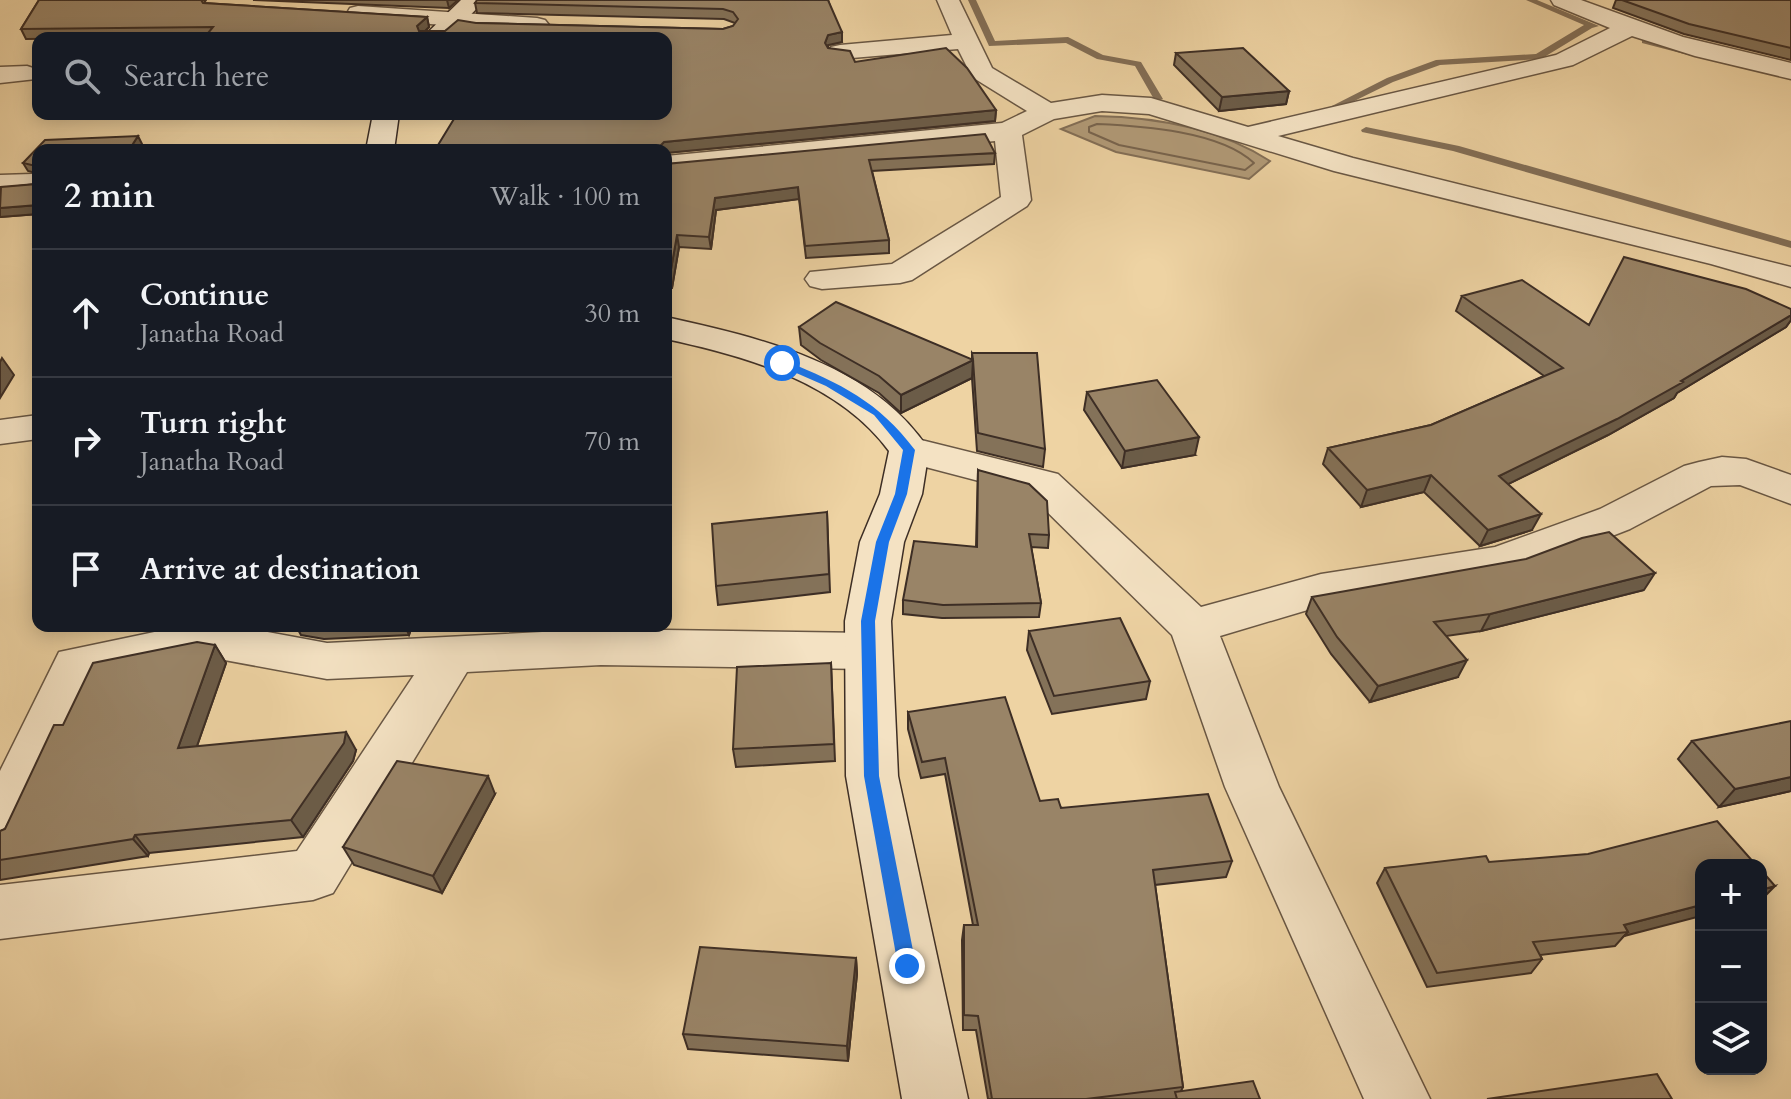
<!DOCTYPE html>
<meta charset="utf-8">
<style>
:root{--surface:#171b24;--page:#20242c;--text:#f1f3f6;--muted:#9ea1a6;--line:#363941}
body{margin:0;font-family:Cardo,serif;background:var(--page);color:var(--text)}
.controls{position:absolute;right:24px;bottom:24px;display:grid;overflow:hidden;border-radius:16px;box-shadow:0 4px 20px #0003}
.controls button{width:72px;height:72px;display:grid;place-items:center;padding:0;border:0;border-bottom:2px solid var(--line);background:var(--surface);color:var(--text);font:40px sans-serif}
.stop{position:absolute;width:24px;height:24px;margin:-18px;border:6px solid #1a73e8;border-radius:50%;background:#fff}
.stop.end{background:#1a73e8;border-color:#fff;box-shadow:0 2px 8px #0008}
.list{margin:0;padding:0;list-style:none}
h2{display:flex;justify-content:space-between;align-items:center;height:104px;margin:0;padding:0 32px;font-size:34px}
h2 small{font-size:26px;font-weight:400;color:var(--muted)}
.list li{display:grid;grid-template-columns:52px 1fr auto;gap:24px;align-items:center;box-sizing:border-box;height:128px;padding:0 32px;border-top:2px solid var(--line)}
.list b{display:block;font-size:30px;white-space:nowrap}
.list p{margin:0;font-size:26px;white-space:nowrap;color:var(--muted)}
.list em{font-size:26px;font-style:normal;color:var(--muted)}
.icon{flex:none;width:44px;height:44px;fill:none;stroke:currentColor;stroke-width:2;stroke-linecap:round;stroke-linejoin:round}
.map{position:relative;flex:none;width:1791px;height:1099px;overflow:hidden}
.search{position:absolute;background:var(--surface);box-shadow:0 4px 20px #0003;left:32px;top:32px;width:640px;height:88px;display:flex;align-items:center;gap:20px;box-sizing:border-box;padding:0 28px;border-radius:16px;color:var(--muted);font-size:30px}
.panel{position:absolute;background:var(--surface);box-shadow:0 4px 20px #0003;left:32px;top:144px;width:640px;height:488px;border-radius:16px}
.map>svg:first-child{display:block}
.water{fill:#b29b78;stroke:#836f57;stroke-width:2}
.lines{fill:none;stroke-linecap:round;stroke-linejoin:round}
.shore{stroke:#78644e;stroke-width:2}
.stream{fill:#836f57;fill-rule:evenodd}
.street-casing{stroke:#695744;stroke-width:3}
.secondary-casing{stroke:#3d2e25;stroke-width:3}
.street{fill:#f4e2c3;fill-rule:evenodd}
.secondary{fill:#f4e2c3;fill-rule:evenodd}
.wall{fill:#847259;stroke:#3d2e25;stroke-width:2}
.shaded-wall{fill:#6b5c48;stroke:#3d2e25;stroke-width:2}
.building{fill:#998467;stroke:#3d2e25;stroke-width:2}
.route{fill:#1a73e8}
</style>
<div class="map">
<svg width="1791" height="1099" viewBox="0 0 1791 1099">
<rect width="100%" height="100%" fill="#eed3a3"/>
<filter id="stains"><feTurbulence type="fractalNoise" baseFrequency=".0025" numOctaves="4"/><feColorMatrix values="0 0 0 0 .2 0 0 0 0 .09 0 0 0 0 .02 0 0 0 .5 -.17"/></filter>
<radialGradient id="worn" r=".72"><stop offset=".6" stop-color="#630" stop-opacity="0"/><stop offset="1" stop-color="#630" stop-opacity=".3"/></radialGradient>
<path class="water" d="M 1095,116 C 1155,117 1219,128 1270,161 L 1249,179 L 1116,152 L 1061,129 Z"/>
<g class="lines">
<path class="shore" d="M 1097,124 C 1142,126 1220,131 1254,163 L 1245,170 L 1119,145 L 1089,132 L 1089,127 Z"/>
<path class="stream" d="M 968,0 L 976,0 L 995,41 L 1068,37 L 1103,55 L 1141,62 L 1163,99 L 1155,101 L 1135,66 L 1097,59 L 1066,43 L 989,46 Z
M 1526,0 L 1537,0 L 1599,26 L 1592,28 L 1541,59 L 1440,65 L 1393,82 L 1334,111 L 1326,109 L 1387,78 L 1436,60 L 1536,54 L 1584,25 Z
M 1645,38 L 1695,51 L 1696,53 L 1692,56 L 1642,43 L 1642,39 Z
M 1366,127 L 1459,146 L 1791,241 L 1791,248 L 1453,151 L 1362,132 L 1361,130 Z"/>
<defs>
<path id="street" d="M 937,0 L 959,0 L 992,68 L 1051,103 L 1102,95 L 1151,98 L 1248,127 L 1556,55 L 1610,28 L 1554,5 L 1551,0 L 1581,0 L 1683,37 L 1791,63 L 1791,79 L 1695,56 L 1632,36 L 1573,65 L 1278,136 L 1353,158 L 1791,267 L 1791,287 L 1711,264 L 1334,171 L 1149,114 L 1102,111 L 1054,119 L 1022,135 L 1031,200 L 1027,206 L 912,280 L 900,283 L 822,289 L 810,286 L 805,279 L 810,272 L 892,264 L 1001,197 L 995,141 L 666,174 L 666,156 L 1002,123 L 1027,111 L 972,77 L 958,49 L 840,59 L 831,57 L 828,52 L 831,47 L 840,45 L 952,35 Z
M 358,6 L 537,18 L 545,20 L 549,25 L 545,30 L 537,32 L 350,18 L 347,13 L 350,8 Z
M 27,66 L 36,69 L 36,79 L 0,83 L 0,67 Z
M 32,174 L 38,176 L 38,190 L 0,193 L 0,175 Z
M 38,415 L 38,439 L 0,444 L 0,420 Z
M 909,437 L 1058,474 L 1201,607 L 1321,574 L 1495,547 L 1600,509 L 1684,466 L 1699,462 L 1722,457 L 1746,459 L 1791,475 L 1791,504 L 1740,485 L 1711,486 L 1630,529 L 1517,573 L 1321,606 L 1220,636 L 1279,787 L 1430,1099 L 1364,1099 L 1225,787 L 1172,635 L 1029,494 L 895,459 L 889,450 L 895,441 Z
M 183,626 L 235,626 L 327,643 L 601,629 L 868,633 L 885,638 L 892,651 L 885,664 L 868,669 L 601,665 L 467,672 L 333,893 L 313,900 L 0,939 L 0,885 L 297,851 L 414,675 L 327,679 L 208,657 L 94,680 L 19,845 L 0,852 L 0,771 L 59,652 Z"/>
<path id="secondary" d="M 461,0 L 485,0 L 448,38 L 422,38 Z
M 373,114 L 399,114 L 394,150 L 366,150 Z
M 666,317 C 761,338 873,364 929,450 L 922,494 L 904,542 L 891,621 L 898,776 L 968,1099 L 902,1099 L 846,776 L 845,621 L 860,542 L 880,494 L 889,451 C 838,382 746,356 666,339 Z"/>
</defs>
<use href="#street" class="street-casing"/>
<use href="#secondary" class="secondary-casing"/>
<use href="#street" class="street"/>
<use href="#secondary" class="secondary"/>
</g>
<path class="wall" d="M 39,0 L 206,0 L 204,3 L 427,17 L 429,27 L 425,31 L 445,31 L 476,23 L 723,29 L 733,26 L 735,23 L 724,19 L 477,13 L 475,3 L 828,0 L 842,42 L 828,45 L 828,48 L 855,62 L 996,110 L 995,121 L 666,153 L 666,38 L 205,37 L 26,39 L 21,29 Z
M 253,0 L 458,0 L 449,8 Z
M 1616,0 L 1791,0 L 1791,60 L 1684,34 L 1613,8 Z
M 1176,53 L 1289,91 L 1286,104 L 1219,111 L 1174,65 Z
M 157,114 L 274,114 L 272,117 L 159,117 Z
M 142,144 L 38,214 L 0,217 L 0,188 L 36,184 L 36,173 L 28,171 L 23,163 Z
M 995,153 L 994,164 L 872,171 L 889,240 L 889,253 L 806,258 L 799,199 L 716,210 L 711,249 L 679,247 L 672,288 L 666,288 L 666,164 Z
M 1462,296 L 1589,325 L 1791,309 L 1791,320 L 1786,327 L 1677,393 L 1674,398 L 1608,435 L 1508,484 L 1532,530 L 1480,546 L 1424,492 L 1361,507 L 1323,464 L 1328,448 L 1431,425 L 1544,376 L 1456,311 Z
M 799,327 L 972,360 L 972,353 L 1045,449 L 1043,467 L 977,451 L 972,378 L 901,413 L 879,393 L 821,360 L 801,345 Z
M 1087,392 L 1195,455 L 1122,468 L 1084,410 Z
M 978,470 L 1049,535 L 1048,548 L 1031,547 L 1041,603 L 1039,617 L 942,618 L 903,614 L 903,600 L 976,547 Z
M 827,512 L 830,592 L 718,605 L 716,586 Z
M 1644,590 L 1481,631 L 1446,636 L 1458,677 L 1370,702 L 1331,654 L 1306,614 L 1312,597 Z
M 296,626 L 412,626 L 409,635 L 324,639 L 301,635 Z
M 1029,631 L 1150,681 L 1146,699 L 1052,714 L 1027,650 Z
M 215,645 L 226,663 L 197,746 L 356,750 L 353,761 L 303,837 L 149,853 L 148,856 L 0,880 L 0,831 L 5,829 L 63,725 Z
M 831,663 L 835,761 L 736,767 L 733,749 Z
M 908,712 L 1040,801 L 1232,861 L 1226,877 L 1155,885 L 1183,1087 L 1181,1091 L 1260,1099 L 988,1099 L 976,1030 L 963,1030 L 962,940 L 964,925 L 973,925 L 945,774 L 921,778 L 908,729 Z
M 1692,741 L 1791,791 L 1719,807 L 1678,759 Z
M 495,794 L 442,893 L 354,865 L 343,847 Z
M 1489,862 L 1756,865 L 1624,936 L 1615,946 L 1540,955 L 1542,959 L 1531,973 L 1427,987 L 1377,883 L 1385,868 Z
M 856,958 L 857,974 L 848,1061 L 688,1049 L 683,1034 Z"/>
<path class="shaded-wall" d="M 447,0 L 458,0 L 449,8 Z
M 427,17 L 429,27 L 420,36 L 417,26 Z
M 842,32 L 842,42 L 828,45 L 825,54 L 825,43 L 828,35 Z
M 1289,91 L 1286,104 L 1219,111 L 1222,97 Z
M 996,110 L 995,121 L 666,153 L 666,150 L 662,150 L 661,145 L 664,142 Z
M 138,136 L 142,144 L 138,150 L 129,150 Z
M 798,187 L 799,199 L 716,210 L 711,249 L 709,237 L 715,198 Z
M 38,205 L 38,214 L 0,217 L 0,208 Z
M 677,235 L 679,247 L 672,288 L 670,275 Z
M 1791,315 L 1791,320 L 1786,327 L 1677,393 L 1674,398 L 1608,435 L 1492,492 L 1499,476 L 1681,381 Z
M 2,358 L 14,375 L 0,398 L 0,362 Z
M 973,360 L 972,378 L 901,413 L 901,395 Z
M 1199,437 L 1195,455 L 1122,468 L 1125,451 Z
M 1431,475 L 1424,492 L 1361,507 L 1367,490 Z
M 1541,514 L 1532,530 L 1480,546 L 1488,530 Z
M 1655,573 L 1644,590 L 1481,631 L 1490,614 Z
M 405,626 L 412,626 L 409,635 Z
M 215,645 L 226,663 L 190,766 L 178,748 Z
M 1467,660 L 1458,677 L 1370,702 L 1378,686 Z
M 346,732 L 356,750 L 353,761 L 303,837 L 291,820 Z
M 488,776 L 495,794 L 442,893 L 433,876 Z
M 1791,777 L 1791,791 L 1719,807 L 1735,789 Z
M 135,835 L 149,853 L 148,856 L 133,839 Z
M 1775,886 L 1761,900 L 1761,890 Z
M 1701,905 L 1701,916 L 1624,936 L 1628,932 L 1624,925 Z
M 856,958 L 857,974 L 848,1061 L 847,1046 Z"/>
<path class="building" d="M 39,0 L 201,0 L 203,3 L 427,17 L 417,26 L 419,31 L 445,31 L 458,20 L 476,23 L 723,29 L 733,26 L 738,19 L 733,12 L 723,9 L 475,3 L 477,0 L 828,0 L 842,32 L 828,35 L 825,43 L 828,48 L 850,51 L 855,62 L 946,48 L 967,68 L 996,110 L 664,142 L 661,145 L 662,150 L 435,150 L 457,114 L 666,114 L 666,38 L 204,38 L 213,27 L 21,29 Z
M 1622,0 L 1791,0 L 1791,48 L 1689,24 Z
M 1243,48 L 1289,91 L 1222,97 L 1176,53 Z
M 985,134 L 995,153 L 869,160 L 889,240 L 805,246 L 798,187 L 715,198 L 709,237 L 677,235 L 670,275 L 666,275 L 666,164 Z
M 138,136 L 129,150 L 38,150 L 38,205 L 0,208 L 1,187 L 36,184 L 36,166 L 23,163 L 45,140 Z
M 1624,257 L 1746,289 L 1791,309 L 1791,315 L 1681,381 L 1683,382 L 1617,419 L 1499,476 L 1541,514 L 1488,530 L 1431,475 L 1367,490 L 1328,448 L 1431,425 L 1563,368 L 1462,296 L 1522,280 L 1589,325 Z
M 836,302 L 973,360 L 972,353 L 1037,353 L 1045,449 L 978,433 L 973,360 L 901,395 L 879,376 L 820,343 L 799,327 Z
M 1157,380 L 1199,437 L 1125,451 L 1087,392 Z
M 978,470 L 1029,484 L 1047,501 L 1049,535 L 1029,534 L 1041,603 L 943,605 L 903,600 L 914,541 L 977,547 Z
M 827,512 L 829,574 L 716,586 L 712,524 Z
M 1609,532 L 1655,573 L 1490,614 L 1434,622 L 1467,660 L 1378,686 L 1337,637 L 1312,597 L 1526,559 L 1582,538 Z
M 1120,618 L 1150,681 L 1054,696 L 1029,631 Z
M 197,642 L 215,645 L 178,748 L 346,732 L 344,743 L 291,820 L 135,835 L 133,839 L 0,860 L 0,831 L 5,829 L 54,725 L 63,725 L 93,663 Z
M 831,663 L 834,744 L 733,749 L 737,667 Z
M 1005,697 L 1040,801 L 1058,799 L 1061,808 L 1208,794 L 1232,861 L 1153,870 L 1183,1087 L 1086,1099 L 992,1099 L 978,1016 L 964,1015 L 964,925 L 978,925 L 945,758 L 922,762 L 908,712 Z
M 1791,721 L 1791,777 L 1735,789 L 1692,741 Z
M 397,761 L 488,776 L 433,876 L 343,847 Z
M 1717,821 L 1756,865 L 1701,865 L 1701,905 L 1624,925 L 1628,932 L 1533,942 L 1542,959 L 1437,973 L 1385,868 L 1486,856 L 1489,862 L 1588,854 Z
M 1761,870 L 1775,886 L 1761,890 Z
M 700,947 L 856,958 L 847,1046 L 683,1034 Z
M 1657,1074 L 1672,1099 L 1487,1099 Z
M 1253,1081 L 1260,1099 L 1177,1099 L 1175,1092 Z"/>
<path class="route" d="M 778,361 L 786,361 C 841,384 878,401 915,450 L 907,494 L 889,542 L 875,621 L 879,776 L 916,966 L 913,972 L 907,975 L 901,972 L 898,966 L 864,776 L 861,621 L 876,542 L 895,494 L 903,450 L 874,415 L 826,386 L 778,365 Z"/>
<rect width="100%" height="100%" filter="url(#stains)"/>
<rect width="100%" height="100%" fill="url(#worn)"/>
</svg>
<div class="controls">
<button>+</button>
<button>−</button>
<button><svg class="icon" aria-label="layers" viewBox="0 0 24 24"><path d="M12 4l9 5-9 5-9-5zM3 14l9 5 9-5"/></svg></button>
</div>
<div class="stop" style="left:782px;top:363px"></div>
<div class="stop end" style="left:907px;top:966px"></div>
<div class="search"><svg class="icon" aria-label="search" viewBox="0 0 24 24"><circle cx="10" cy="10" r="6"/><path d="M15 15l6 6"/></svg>Search here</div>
<section class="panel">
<h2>2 min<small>Walk · 100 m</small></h2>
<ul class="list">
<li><svg class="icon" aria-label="ahead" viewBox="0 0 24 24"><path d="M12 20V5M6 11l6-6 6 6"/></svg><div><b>Continue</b><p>Janatha Road</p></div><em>30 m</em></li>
<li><svg class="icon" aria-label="right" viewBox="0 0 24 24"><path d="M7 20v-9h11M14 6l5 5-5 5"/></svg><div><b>Turn right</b><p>Janatha Road</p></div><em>70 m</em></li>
<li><svg class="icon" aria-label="arrive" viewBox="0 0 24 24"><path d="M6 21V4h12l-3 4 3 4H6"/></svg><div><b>Arrive at destination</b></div></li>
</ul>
</section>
</div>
